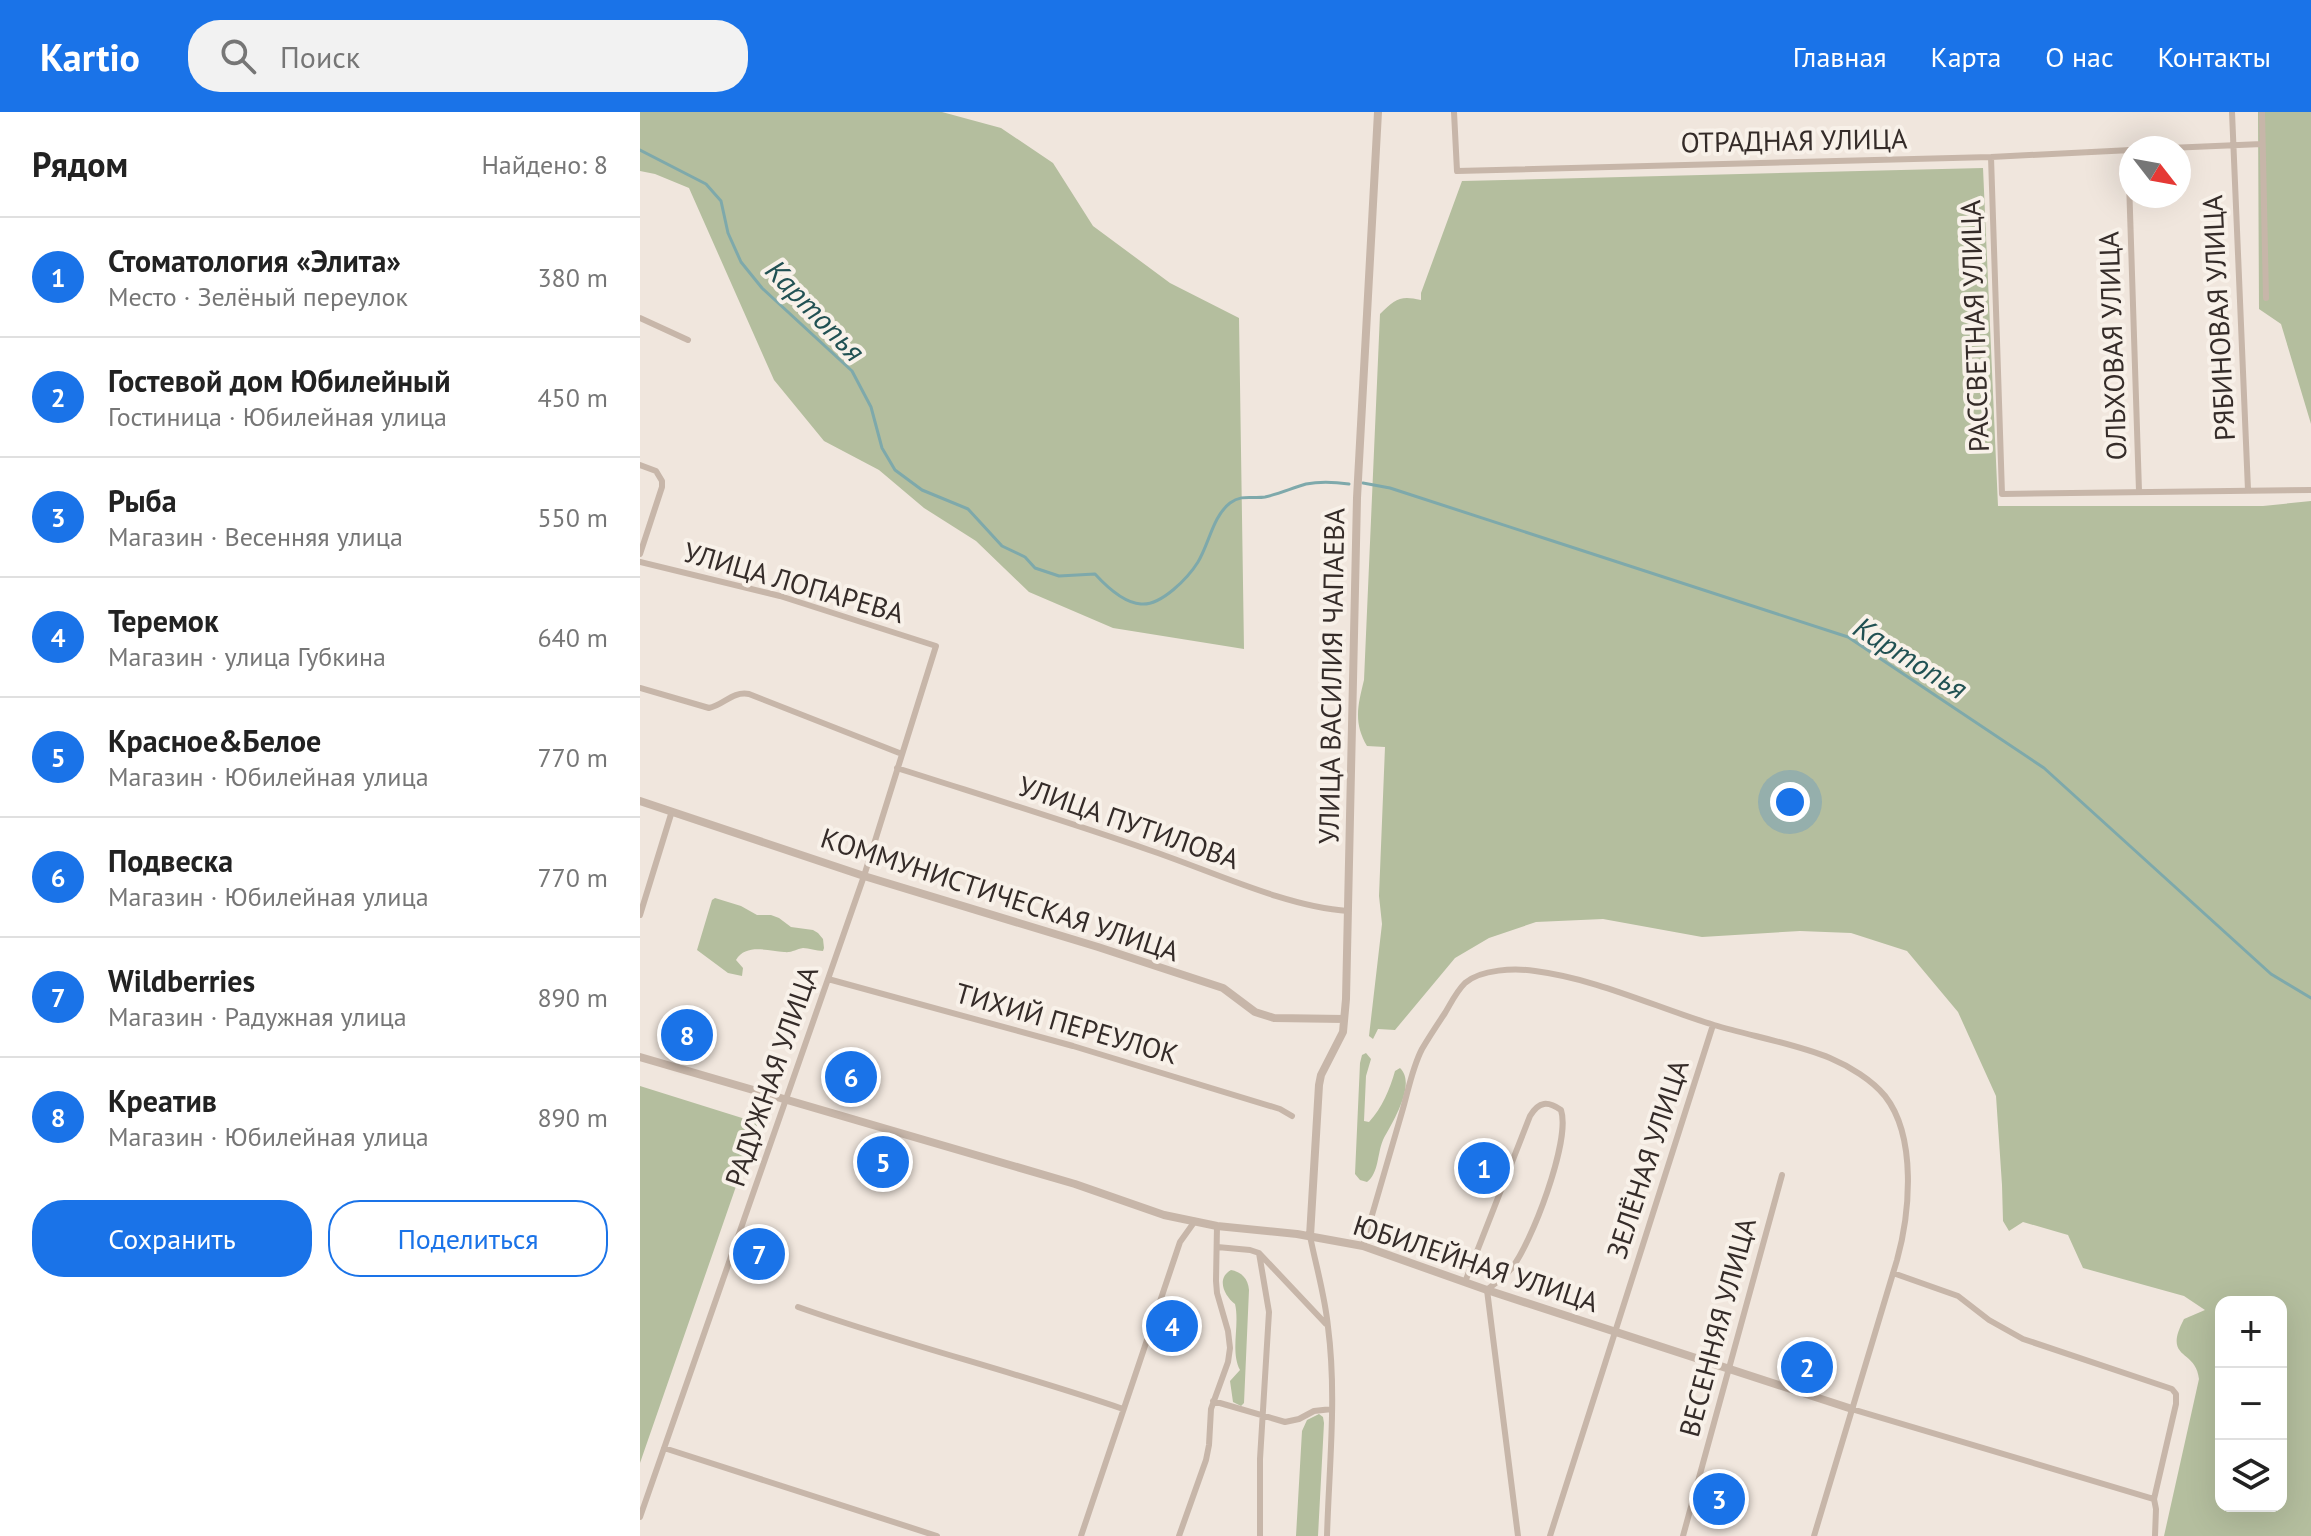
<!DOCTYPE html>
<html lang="ru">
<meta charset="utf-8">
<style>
:root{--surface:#fff;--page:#f2f2f2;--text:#222;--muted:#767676;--line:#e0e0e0;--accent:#1a73e8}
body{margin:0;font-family:"PT Sans",sans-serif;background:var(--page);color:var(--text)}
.controls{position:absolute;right:24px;bottom:24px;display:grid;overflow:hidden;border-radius:16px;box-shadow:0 8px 32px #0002}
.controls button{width:72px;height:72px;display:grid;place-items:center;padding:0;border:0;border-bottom:2px solid var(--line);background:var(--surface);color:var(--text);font:40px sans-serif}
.compass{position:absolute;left:1479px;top:24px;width:72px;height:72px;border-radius:50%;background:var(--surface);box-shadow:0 8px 32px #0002;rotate:121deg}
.you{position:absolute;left:1150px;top:690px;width:28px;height:28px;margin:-20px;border:6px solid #fff;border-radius:50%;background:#1a73e8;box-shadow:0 0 0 12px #1a73e833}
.badge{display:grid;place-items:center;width:52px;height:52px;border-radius:50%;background:var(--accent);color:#fff;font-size:26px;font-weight:700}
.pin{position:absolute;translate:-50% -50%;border:4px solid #fff;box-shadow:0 2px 8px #0006}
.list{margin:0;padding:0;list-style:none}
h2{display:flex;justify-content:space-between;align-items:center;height:104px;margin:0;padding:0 32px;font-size:34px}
h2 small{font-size:26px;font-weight:400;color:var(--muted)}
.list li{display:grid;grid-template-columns:52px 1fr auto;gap:24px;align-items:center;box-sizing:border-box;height:120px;padding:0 32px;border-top:2px solid var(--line)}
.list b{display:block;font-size:30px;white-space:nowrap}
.list p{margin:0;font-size:26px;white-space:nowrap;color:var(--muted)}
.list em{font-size:26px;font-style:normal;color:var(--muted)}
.actions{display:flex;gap:16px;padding:24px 32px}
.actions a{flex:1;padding:18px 0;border:2px solid var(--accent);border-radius:32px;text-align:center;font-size:28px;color:var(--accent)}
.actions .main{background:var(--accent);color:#fff}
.icon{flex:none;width:44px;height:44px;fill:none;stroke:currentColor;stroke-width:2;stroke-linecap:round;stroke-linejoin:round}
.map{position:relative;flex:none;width:1671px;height:1424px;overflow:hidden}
header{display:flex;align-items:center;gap:48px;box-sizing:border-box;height:112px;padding:0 40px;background:var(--accent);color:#fff}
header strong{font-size:38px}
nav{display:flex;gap:44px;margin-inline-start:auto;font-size:28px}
.search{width:560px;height:72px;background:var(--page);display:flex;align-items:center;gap:20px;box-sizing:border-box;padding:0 28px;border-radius:32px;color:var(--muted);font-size:30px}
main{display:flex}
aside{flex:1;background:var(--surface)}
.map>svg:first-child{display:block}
.green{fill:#b4be9e;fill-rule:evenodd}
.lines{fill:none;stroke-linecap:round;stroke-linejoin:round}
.stream{stroke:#7ea9ab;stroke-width:3}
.minor{stroke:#c7b6a9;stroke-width:6}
.tertiary{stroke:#c7b6a9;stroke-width:8}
.labels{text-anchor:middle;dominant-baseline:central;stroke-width:8;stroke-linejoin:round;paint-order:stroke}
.street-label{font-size:28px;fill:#352c29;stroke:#f8f1e9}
.water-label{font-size:30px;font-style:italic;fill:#215153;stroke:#f8f1e9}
</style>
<header>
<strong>Kartio</strong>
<div class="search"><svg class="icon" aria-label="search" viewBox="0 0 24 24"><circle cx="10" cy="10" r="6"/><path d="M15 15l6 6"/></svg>Поиск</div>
<nav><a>Главная</a><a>Карта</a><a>О нас</a><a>Контакты</a></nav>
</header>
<main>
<aside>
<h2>Рядом<small>Найдено: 8</small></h2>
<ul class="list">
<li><span class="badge">1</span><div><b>Стоматология «Элита»</b><p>Место · Зелёный переулок</p></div><em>380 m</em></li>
<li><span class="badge">2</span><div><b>Гостевой дом Юбилейный</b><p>Гостиница · Юбилейная улица</p></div><em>450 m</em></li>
<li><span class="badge">3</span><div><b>Рыба</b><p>Магазин · Весенняя улица</p></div><em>550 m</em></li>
<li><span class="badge">4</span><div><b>Теремок</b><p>Магазин · улица Губкина</p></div><em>640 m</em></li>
<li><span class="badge">5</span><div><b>Красное&amp;Белое</b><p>Магазин · Юбилейная улица</p></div><em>770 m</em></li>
<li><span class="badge">6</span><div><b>Подвеска</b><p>Магазин · Юбилейная улица</p></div><em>770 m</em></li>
<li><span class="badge">7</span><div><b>Wildberries</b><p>Магазин · Радужная улица</p></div><em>890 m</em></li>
<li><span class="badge">8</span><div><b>Креатив</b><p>Магазин · Юбилейная улица</p></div><em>890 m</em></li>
</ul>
<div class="actions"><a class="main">Сохранить</a><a>Поделиться</a></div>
</aside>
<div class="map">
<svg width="1671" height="1424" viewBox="0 0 1671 1424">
<rect width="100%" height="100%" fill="#f0e6dd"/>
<path class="green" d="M 0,0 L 302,0 L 361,16 L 413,51 L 453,114 L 530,171 L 599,206 L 604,537 L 473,516 L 389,480 L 336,429 L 284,396 L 239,358 L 184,329 L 134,268 L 49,76 L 15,62 L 0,59 Z
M 1618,0 L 1671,0 L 1671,312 L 1641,212 L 1619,197 Z
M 1343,56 L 1358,394 L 1623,394 L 1671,389 L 1671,1424 L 1524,1424 L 1559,1267 C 1556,1236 1522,1249 1544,1207 L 1565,1198 L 1544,1184 L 1443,1156 L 1428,1123 L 1383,1110 L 1369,1119 L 1363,1109 L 1362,1073 L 1356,984 L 1318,900 L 1267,839 L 1211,821 L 1160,819 L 1062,825 L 963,807 L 896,810 L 849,826 L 815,846 L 755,918 L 738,917 L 733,927 L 729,924 L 742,812 L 739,784 L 745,635 L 727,634 C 713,610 718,593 724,568 L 740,202 C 755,187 760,183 781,188 L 781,181 L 822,69 ZM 1581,1190 L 1641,1190 L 1641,1394 L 1581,1394 Z
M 75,786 L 101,794 L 117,803 L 131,803 L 139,806 L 151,815 L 173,818 L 178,821 L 183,827 L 184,836 L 183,839 C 176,839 169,836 163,836 C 156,837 152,841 144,840 C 128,839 106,831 96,848 L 103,856 L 102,864 L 88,861 L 57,838 L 72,788 Z
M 726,941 L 731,947 L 726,964 L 724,1009 L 729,1010 C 742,996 750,977 755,959 L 760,956 C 777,972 752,1011 743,1028 C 737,1042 739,1061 727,1070 L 720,1068 L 715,1062 L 720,951 L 722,943 Z
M 0,974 L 118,1011 L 0,1351 Z
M 591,1158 C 602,1160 608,1167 609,1178 L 604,1291 L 601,1294 L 593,1290 L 590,1269 L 600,1258 C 590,1239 600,1213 595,1192 C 584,1184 576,1166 591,1158 Z
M 679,1302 L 683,1305 L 684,1311 L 678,1424 L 656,1424 L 662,1319 L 667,1308 Z"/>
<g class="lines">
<path class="stream" d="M 0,38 L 66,72 L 81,89 L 88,121 L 101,150 L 122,176 L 212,259 L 231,295 L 242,336 L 255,358 L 282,378 L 328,397 L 362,434 L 385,445 L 395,456 L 419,464 L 455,462 C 466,474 483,491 501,492 C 521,494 548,466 558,450 C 569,432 573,404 590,391 C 602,382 612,387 625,385 C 639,382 652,376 666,372 C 681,369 695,370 709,372
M 723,371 L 750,376 L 1208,525 L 1404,656 L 1631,862 L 1671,886"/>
<path class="minor" d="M 814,0 L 817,59 L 1351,45 L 1491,38
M 1592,0 L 1608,378
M 1622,0 L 1626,186
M 1529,36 L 1622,32
M 1488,38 L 1499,379
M 1351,45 L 1362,382 L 1671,378
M 0,206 L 48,228
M 0,353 L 16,359 L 22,369 L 22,375 L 0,442
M 0,450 L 140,484 L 296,534 L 224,764 L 0,1405
M 0,576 L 69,596 C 84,593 92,579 109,582 L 262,642
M 257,656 C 341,683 426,709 509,738 C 569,758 646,795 708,799
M 0,803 L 32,699
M 188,867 L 433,934 L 640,997 L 652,1004
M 670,1124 C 676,1154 685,1184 688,1215 C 697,1284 689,1355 687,1424
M 723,1134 C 736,1089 749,1045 762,1000 C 768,980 772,956 782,937 C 789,925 797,913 805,901 C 811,891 816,880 825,871 C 841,857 875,856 895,859 C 957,867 1015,895 1074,913 C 1111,924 1156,932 1190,946 C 1209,954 1232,968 1245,984 C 1277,1025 1270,1101 1257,1148 L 1174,1424
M 577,1135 L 610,1138 L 619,1141 L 686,1212
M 619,1141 L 629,1200 L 620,1347 L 620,1424
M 1253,1161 L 1318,1184 L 1349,1208 L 1383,1227 L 1532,1277 L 1536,1282 L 1536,1292 L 1514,1387 L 1516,1397 L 1515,1424
M 825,1170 L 890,1004 C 899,989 908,989 921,998 C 931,1028 891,1133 871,1157 C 864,1166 855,1171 847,1178 L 878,1424
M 158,1195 C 265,1233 376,1260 483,1297
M 573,1289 L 645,1310 L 659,1307 L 674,1299 L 692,1297
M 1212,1297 L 1514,1387
M 24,1336 L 297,1424
M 441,1424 L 540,1130 L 555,1109
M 539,1424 L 566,1348 L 569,1333 L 571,1297 L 588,1250 L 590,1236 L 588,1219 L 577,1181 L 576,1169 L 577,1114
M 910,1424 L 1073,913
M 1043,1424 L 1142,1063"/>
<path class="tertiary" d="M 0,689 L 224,764 L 458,835 L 583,876 L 615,900 L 634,906 L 704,907
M 0,945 L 435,1072 L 524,1103 L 577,1114 L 657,1122 L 723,1134 L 847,1178 L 1212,1297
M 670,1124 L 679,973 L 681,963 L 703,920 L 706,887 L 717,386 L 738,0"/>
</g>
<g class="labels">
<g class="street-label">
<text transform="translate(1154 28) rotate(-1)">ОТРАДНАЯ УЛИЦА</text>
<text transform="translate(1578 206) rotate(-93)">РЯБИНОВАЯ УЛИЦА</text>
<text transform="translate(1334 214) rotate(-92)">РАССВЕТНАЯ УЛИЦА</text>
<text transform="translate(1472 234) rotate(-92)">ОЛЬХОВАЯ УЛИЦА</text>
<text transform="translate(154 470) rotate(16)">УЛИЦА ЛОПАРЕВА</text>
<text transform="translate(691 564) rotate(-89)">УЛИЦА ВАСИЛИЯ ЧАПАЕВА</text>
<text transform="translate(489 710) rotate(19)">УЛИЦА ПУТИЛОВА</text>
<text transform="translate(360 782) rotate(18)">КОММУНИСТИЧЕСКАЯ УЛИЦА</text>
<text transform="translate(427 911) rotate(16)">ТИХИЙ ПЕРЕУЛОК</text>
<text transform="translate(131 964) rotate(-71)">РАДУЖНАЯ УЛИЦА</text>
<text transform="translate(1007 1047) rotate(-72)">ЗЕЛЁНАЯ УЛИЦА</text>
<text transform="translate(836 1151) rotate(18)">ЮБИЛЕЙНАЯ УЛИЦА</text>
<text transform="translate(1077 1215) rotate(-75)">ВЕСЕННЯЯ УЛИЦА</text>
</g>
<g class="water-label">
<text transform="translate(176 198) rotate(46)">Картопья</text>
<text transform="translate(1271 545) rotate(32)">Картопья</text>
</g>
</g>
</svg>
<div class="controls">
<button>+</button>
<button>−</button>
<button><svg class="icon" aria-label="layers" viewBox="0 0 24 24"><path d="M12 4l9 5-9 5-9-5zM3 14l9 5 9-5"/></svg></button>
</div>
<svg class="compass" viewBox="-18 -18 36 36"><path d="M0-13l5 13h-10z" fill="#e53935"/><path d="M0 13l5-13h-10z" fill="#767676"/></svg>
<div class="you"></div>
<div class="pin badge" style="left:844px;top:1056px">1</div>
<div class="pin badge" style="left:1167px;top:1255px">2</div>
<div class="pin badge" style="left:1079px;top:1387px">3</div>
<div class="pin badge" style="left:532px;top:1214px">4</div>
<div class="pin badge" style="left:243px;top:1050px">5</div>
<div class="pin badge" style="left:211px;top:965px">6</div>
<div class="pin badge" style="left:119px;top:1142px">7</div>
<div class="pin badge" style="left:47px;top:923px">8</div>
</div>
</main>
